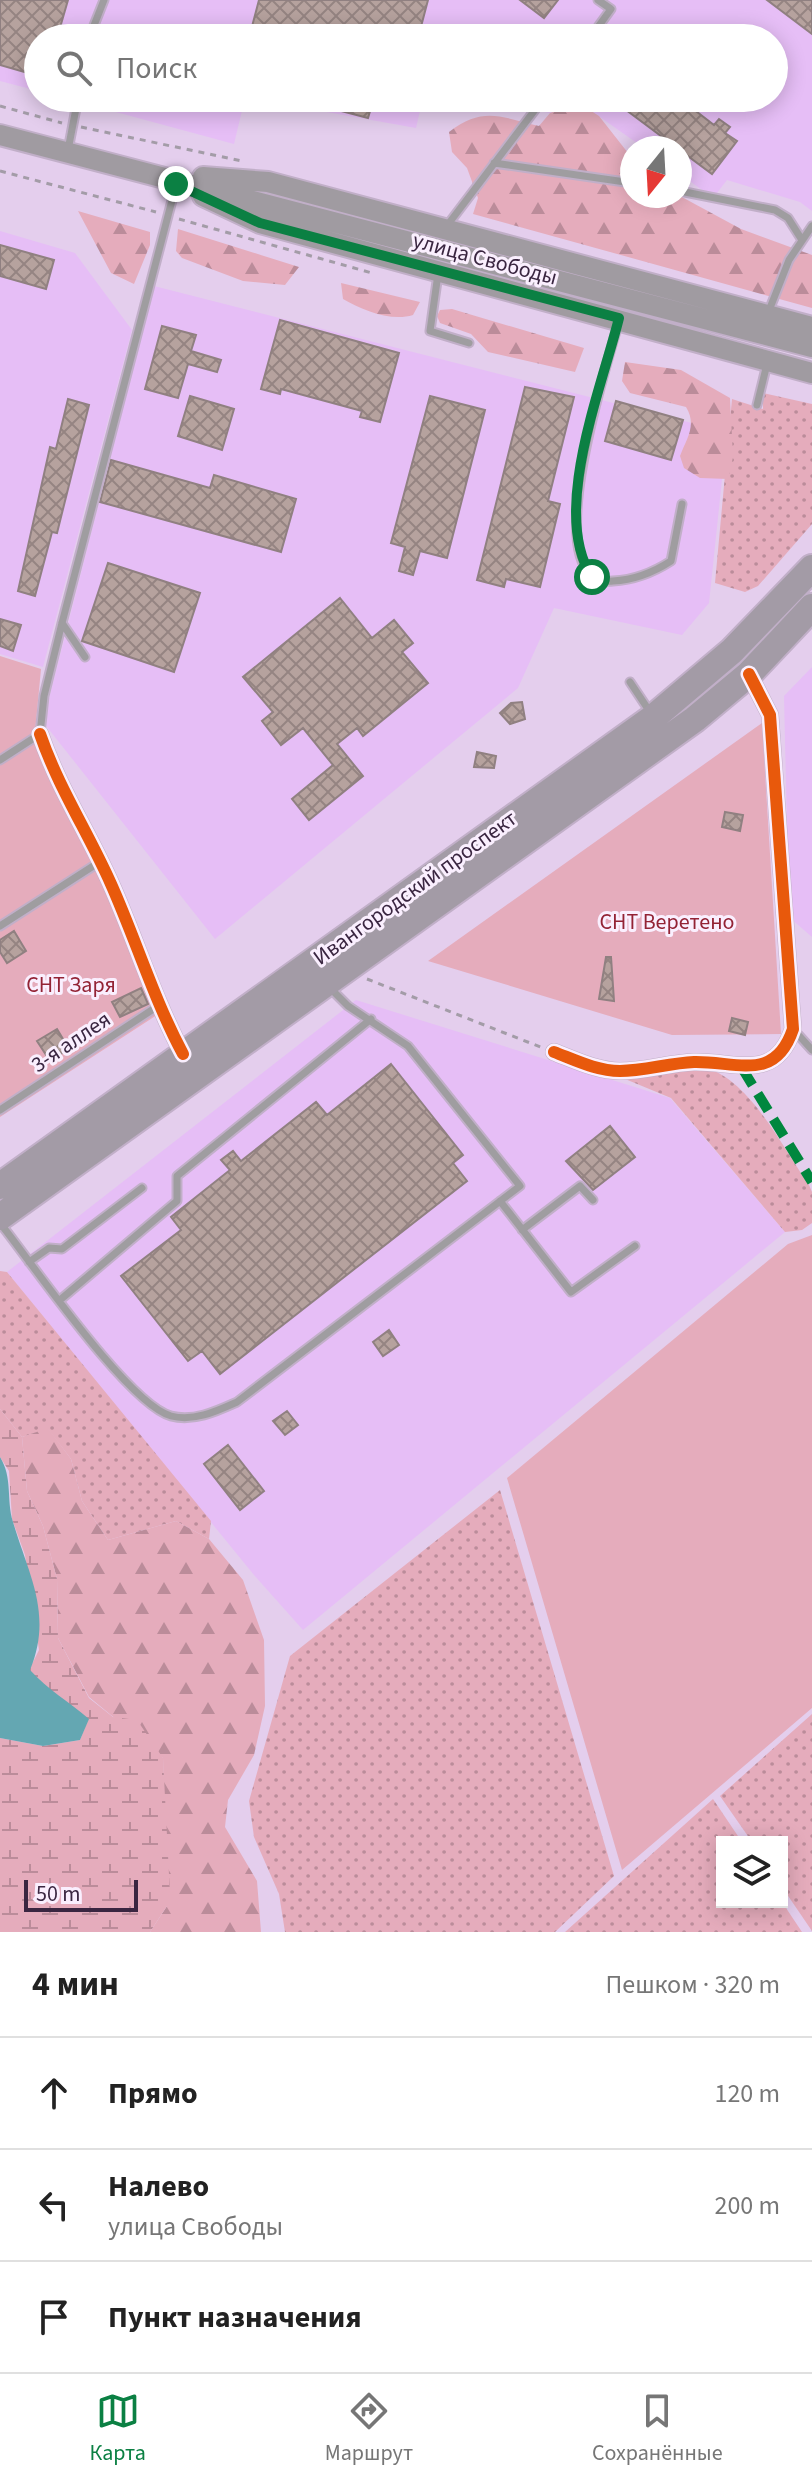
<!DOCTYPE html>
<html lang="ru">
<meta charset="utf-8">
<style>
:root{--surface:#fff;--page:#f6f6f6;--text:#222;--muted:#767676;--line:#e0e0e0;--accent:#0b8043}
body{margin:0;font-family:"Source Sans 3",sans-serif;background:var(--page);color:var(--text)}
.controls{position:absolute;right:24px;bottom:24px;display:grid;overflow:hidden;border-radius:0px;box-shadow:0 4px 20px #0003}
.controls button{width:72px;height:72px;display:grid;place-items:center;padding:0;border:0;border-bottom:2px solid var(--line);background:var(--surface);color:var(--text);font:40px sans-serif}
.compass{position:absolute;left:620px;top:136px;width:72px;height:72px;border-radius:50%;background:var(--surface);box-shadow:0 4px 20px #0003;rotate:198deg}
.scale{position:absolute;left:24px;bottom:20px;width:114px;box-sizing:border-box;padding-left:8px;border:4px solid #3a2641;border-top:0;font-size:22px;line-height:28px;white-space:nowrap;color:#3a2641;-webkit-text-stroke:6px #faeffe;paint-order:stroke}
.stop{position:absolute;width:24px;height:24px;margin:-18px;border:6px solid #0b8043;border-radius:50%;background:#fff}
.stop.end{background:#0b8043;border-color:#fff;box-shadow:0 2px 8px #0008}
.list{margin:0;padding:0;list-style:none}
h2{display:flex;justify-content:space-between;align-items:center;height:104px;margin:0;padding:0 32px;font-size:34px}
h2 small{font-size:26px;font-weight:400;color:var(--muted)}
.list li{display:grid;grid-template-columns:52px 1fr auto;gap:24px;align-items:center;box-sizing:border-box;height:112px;padding:0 32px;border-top:2px solid var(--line)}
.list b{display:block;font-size:30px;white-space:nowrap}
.list p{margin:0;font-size:26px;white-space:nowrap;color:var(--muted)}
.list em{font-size:26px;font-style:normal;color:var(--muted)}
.icon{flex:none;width:44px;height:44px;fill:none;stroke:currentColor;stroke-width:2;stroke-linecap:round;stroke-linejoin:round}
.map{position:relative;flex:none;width:812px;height:1932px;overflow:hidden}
.search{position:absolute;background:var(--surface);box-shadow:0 4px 20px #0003;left:24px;right:24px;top:24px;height:88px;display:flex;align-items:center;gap:20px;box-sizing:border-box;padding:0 28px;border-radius:44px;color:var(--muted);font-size:30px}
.sheet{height:440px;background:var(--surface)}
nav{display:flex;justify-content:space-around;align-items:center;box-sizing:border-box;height:112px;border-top:2px solid var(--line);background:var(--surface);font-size:22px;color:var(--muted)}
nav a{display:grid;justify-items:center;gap:4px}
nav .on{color:var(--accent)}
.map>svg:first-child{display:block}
.built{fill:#e6bef6}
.grass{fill:url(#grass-dots)}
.forest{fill:url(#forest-firs)}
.wetland{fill:url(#wetland-marsh)}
.garden{fill:#e5acbc}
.water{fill:#64a7b2}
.building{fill:url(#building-cross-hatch);stroke:#908081;stroke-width:2}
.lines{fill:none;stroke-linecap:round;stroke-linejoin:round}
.lane-casing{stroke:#c1afc8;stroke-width:11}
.street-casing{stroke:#c1afc8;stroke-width:18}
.secondary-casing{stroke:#c1afc8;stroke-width:24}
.highway-casing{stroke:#c1afc8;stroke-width:30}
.path{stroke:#a39ca7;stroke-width:3;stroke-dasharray:6 6;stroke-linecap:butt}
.lane{stroke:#9f9da0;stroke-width:7}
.street{stroke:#9f9da0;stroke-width:14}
.secondary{stroke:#a09ba1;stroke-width:20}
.highway{stroke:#a39ba6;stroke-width:26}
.quiet{stroke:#00873e;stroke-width:10;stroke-dasharray:20 10;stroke-linecap:butt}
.cycleway-casing{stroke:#faeffe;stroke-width:17}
.cycleway{stroke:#e8590c;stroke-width:12}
.route{stroke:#0b8043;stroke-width:10}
.labels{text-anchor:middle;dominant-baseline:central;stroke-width:6;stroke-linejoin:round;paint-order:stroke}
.street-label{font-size:22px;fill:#3a2641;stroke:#faeffe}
.park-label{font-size:22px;fill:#932335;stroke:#faeffe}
</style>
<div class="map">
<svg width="812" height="1932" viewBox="0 0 812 1932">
<defs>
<pattern id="grass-dots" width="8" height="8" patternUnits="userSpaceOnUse" patternTransform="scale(2)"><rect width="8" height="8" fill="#e5acbc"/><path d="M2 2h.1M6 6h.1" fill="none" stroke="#bb8c9a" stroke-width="1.8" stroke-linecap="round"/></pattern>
<pattern id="forest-firs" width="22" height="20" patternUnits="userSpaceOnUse" patternTransform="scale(2)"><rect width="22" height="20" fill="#e5acbc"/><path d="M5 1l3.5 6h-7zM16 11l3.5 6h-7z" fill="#bb8c9a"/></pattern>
<pattern id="wetland-marsh" width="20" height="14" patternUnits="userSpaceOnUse" patternTransform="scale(2)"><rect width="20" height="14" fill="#e5acbc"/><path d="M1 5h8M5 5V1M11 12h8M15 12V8" fill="none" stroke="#bb8c9a"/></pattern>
<pattern id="building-cross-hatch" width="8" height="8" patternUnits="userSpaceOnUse" patternTransform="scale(2)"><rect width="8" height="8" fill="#b6a29e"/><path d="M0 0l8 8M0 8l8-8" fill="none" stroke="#958482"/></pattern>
</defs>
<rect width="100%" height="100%" fill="#e4ceed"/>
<path class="built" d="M 0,0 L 812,0 L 812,211 L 800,202 L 727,180 L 713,198 L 680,174 L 680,148 L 644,148 L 580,103 L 550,113 L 469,98 L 774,98 L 774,38 L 38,38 L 38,91 L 0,81 Z
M 64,98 L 245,98 L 234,144 Z
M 249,98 L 423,98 L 416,128 Z
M 0,231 L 75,253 L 132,330 L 43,667 L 0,654 Z
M 154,286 L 727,432 L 709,603 L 682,635 L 554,608 L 518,688 L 215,939 L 43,722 Z
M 812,667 L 812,937 L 789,917 L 784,696 Z
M 356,1000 L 670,1098 L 785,1232 L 303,1630 L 254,1575 L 7,1272 Z"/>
<path class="grass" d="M 763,393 L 812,404 L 812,524 L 758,586 L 745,592 L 715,583 L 732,399 L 763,409 Z
M 707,1068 C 751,1082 783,1148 809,1185 L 812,1192 L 812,1223 L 802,1230 L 785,1232 L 671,1098 L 613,1074 Z
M 0,1271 L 7,1272 L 211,1521 L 209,1539 L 176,1521 L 108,1540 L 82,1501 L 71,1459 L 48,1429 L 22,1437 L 0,1409 Z
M 500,1490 L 614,1876 L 555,1932 L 285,1932 L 279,1894 L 254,1837 L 249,1801 L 290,1656 Z
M 812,1714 L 812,1931 L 782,1887 L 782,1842 L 752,1842 L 720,1796 Z
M 713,1799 L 742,1842 L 722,1842 L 722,1902 L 782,1902 L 802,1932 L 565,1932 Z"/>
<path class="forest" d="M 579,103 L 599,116 L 632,158 L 632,196 L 680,196 L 741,229 L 812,255 L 812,308 L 473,214 L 478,198 L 467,168 L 452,152 L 449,132 C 483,106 501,117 539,126 L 550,113 Z
M 78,211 L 150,232 L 150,245 L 134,284 L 111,273 Z
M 178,229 L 299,267 L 285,285 L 243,281 L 182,258 L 176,251 Z
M 341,283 L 420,302 L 413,315 C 391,322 362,310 343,299 Z
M 452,309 L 584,348 L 575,372 L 488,352 L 471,334 L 440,323 L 437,316 L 440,310 Z
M 625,362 L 681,370 L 730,398 L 733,457 L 728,479 L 700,478 L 684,468 L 680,456 C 687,438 697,425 686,407 L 630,393 L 622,381 Z
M 48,1428 L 71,1459 L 82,1501 L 108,1540 L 176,1521 L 209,1539 L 243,1580 L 264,1640 L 265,1706 L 254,1755 L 228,1800 L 225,1827 L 257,1881 L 261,1932 L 150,1932 L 167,1906 L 163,1758 L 89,1697 L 58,1638 L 57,1579 L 43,1526 L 27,1491 L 22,1437 Z"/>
<path class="wetland" d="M 0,1409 L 22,1437 L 27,1491 L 43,1526 L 57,1579 L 58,1638 L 89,1698 L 113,1717 L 137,1720 L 163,1758 L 170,1894 L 167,1906 L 150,1932 L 0,1932 L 0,1738 L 43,1746 L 80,1740 L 88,1720 L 52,1694 L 29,1670 L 39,1650 L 25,1555 L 12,1519 L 9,1471 L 0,1457 Z"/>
<path class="garden" d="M 0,656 L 41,669 L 35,732 L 39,751 L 130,940 L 160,1013 L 0,1117 Z
M 762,723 L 781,1034 L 672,1035 L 428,961 Z
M 812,1235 L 812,1708 L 622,1870 L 507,1478 L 788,1244 Z"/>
<path class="water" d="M 0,1457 C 13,1478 6,1499 13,1522 C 29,1576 53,1614 30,1670 C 48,1690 68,1701 89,1719 L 80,1740 L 43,1746 L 0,1738 Z"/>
<path class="building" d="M 0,0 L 68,0 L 57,38 L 38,38 L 38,76 L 0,65 Z
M 259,0 L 428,0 L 418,38 L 249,38 Z
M 520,0 L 558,0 L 544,18 Z
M 767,0 L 812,0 L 812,34 Z
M 308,98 L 374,98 L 368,118 L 307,102 Z
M 610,98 L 679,98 L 714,125 L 719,119 L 730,127 L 725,133 L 737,141 L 712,174 Z
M 0,245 L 54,260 L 46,289 L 0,276 Z
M 280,320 L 399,353 L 380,422 L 360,417 L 362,411 L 281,389 L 280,394 L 261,389 Z
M 162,326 L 196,335 L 191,351 L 221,360 L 217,372 L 188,364 L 178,398 L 145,389 Z
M 525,387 L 574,397 L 548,501 L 560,504 L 540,587 L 506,579 L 504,587 L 477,580 Z
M 190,396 L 234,409 L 222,450 L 178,436 Z
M 430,396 L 485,410 L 447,558 L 420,551 L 413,575 L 399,571 L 405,547 L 391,543 Z
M 68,399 L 89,405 L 57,533 L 52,532 L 35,596 L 18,591 L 50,447 L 56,449 Z
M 616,401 L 683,420 L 671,460 L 605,441 Z
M 111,460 L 210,488 L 214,475 L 296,499 L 281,552 L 100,502 Z
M 108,563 L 200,593 L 174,672 L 82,641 Z
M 340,598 L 372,638 L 394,620 L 413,643 L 402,652 L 428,683 L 363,736 L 357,728 L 337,744 L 363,776 L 309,820 L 292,799 L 333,765 L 303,728 L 281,745 L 262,721 L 273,712 L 243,677 Z
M 0,619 L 21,625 L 13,651 L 0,646 Z
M 522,702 L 525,719 L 510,724 L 500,713 L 511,703 Z
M 477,752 L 496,756 L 494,768 L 474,767 Z
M 725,812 L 743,815 L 740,831 L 722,827 Z
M 14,931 L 26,951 L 7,963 L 0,952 L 0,940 Z
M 606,957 L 611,957 L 614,1001 L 599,999 Z
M 141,988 L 148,1004 L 120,1017 L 112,1002 Z
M 732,1018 L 748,1022 L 745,1035 L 729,1031 Z
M 57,1029 L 69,1049 L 50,1061 L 37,1041 Z
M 391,1064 L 463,1155 L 453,1163 L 467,1181 L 220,1374 L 202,1351 L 188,1361 L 121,1276 L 181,1230 L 171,1217 L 230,1170 L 221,1160 L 233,1151 L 241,1161 L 316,1102 L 327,1115 Z
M 610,1126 L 635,1157 L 593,1190 L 566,1161 Z
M 389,1330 L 399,1345 L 383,1356 L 373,1342 Z
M 287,1411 L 298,1425 L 285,1435 L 273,1421 Z
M 228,1445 L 264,1491 L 240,1510 L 204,1464 Z"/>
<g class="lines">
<defs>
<path id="lane" d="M 89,38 L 104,0
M 590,38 L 611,9 L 598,0
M 68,150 L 78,98
M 494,163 L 632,183
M 680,191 L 775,210 L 788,218 L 802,240
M 446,227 L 544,98
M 438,274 L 430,331 L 469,343
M 768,313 L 789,260 L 812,226
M 618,324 C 608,362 533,588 613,581 C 634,580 654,572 671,561 L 682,504
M 757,405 L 767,364
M 62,623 L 85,657
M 630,682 L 650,712
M 0,760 L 40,734 L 44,696 L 62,623 L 176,185
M 0,926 L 101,861
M 793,1029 L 812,1050
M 0,1110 L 161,1004
M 500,1201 L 571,1292 L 635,1246
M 0,1223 C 32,1263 128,1404 171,1416 C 194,1422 217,1411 237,1402 L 520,1186 L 408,1046 L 348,1006 L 330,988
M 522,1230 L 580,1186 L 593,1200
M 29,1262 L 49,1248 L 62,1249 L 142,1188
M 60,1300 L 177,1201 L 177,1176 L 371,1019"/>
<path id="street" d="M 40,734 C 59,789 88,832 111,884 C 136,940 154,1000 183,1054
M 554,1052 C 575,1060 597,1071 620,1071 C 644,1071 669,1063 694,1062 C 736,1061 775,1083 793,1029 L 770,715 L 749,674"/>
<path id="secondary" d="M 0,135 L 812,347
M 203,177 L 268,182 L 812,327
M 203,196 L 260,223 L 812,373"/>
<path id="highway" d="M 0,1186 L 654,717 L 732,651 L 812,568
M 0,1217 L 695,719 L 749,674 L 812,607"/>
</defs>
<use href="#lane" class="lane-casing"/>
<use href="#street" class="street-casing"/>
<use href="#secondary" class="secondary-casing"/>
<use href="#highway" class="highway-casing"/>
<path class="path" d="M 0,106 L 62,123
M 81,127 L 242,161
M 0,171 L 156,212
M 179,219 L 372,273
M 367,979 L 543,1048"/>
<use href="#lane" class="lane"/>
<use href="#street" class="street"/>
<use href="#secondary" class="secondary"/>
<use href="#highway" class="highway"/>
<path class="quiet" d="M 742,1068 L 812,1182"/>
<defs>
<path id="cycleway" d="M 40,734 C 59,789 88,832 111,884 C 136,940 154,1000 183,1054
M 554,1052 C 575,1060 597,1071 620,1071 C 644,1071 669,1063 694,1062 C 736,1061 775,1083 793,1029 L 770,715 L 749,674"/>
</defs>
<use href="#cycleway" class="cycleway-casing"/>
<use href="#cycleway" class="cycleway"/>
</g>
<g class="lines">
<path class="route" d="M 176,184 L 260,223 L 619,318 C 602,387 550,513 592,577"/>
</g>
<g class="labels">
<g class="street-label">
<text transform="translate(485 259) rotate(15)">улица Свободы</text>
<text transform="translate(415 888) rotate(-36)">Ивангородский проспект</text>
<text transform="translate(71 1042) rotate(-34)">3-я аллея</text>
</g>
<g class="park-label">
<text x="667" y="922">СНТ Веретено</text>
<text x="71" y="985">СНТ Заря</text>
</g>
</g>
</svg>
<div class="controls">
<button><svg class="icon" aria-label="layers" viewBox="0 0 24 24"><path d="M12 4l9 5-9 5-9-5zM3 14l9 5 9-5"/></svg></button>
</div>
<svg class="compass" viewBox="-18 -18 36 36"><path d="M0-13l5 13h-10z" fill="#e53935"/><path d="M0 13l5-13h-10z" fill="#767676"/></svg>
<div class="scale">50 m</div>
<div class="stop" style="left:592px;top:577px"></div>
<div class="stop end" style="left:176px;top:184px"></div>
<div class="search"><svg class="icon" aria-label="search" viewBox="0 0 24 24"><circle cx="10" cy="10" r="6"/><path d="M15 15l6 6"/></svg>Поиск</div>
</div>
<section class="sheet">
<h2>4 мин<small>Пешком · 320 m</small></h2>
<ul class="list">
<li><svg class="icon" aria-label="ahead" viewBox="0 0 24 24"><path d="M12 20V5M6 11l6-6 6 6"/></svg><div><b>Прямо</b></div><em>120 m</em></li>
<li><svg class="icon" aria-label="left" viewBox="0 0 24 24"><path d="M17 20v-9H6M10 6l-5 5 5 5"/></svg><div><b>Налево</b><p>улица Свободы</p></div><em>200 m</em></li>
<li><svg class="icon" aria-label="arrive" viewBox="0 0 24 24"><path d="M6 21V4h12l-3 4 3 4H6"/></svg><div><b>Пункт назначения</b></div></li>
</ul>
</section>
<nav>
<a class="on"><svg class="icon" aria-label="map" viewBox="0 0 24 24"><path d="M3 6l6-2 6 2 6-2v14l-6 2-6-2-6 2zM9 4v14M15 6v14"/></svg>Карта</a>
<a><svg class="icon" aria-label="directions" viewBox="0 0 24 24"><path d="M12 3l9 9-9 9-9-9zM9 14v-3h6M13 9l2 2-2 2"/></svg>Маршрут</a>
<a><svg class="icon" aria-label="saved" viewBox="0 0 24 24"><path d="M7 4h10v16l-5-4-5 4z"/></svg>Сохранённые</a>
</nav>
